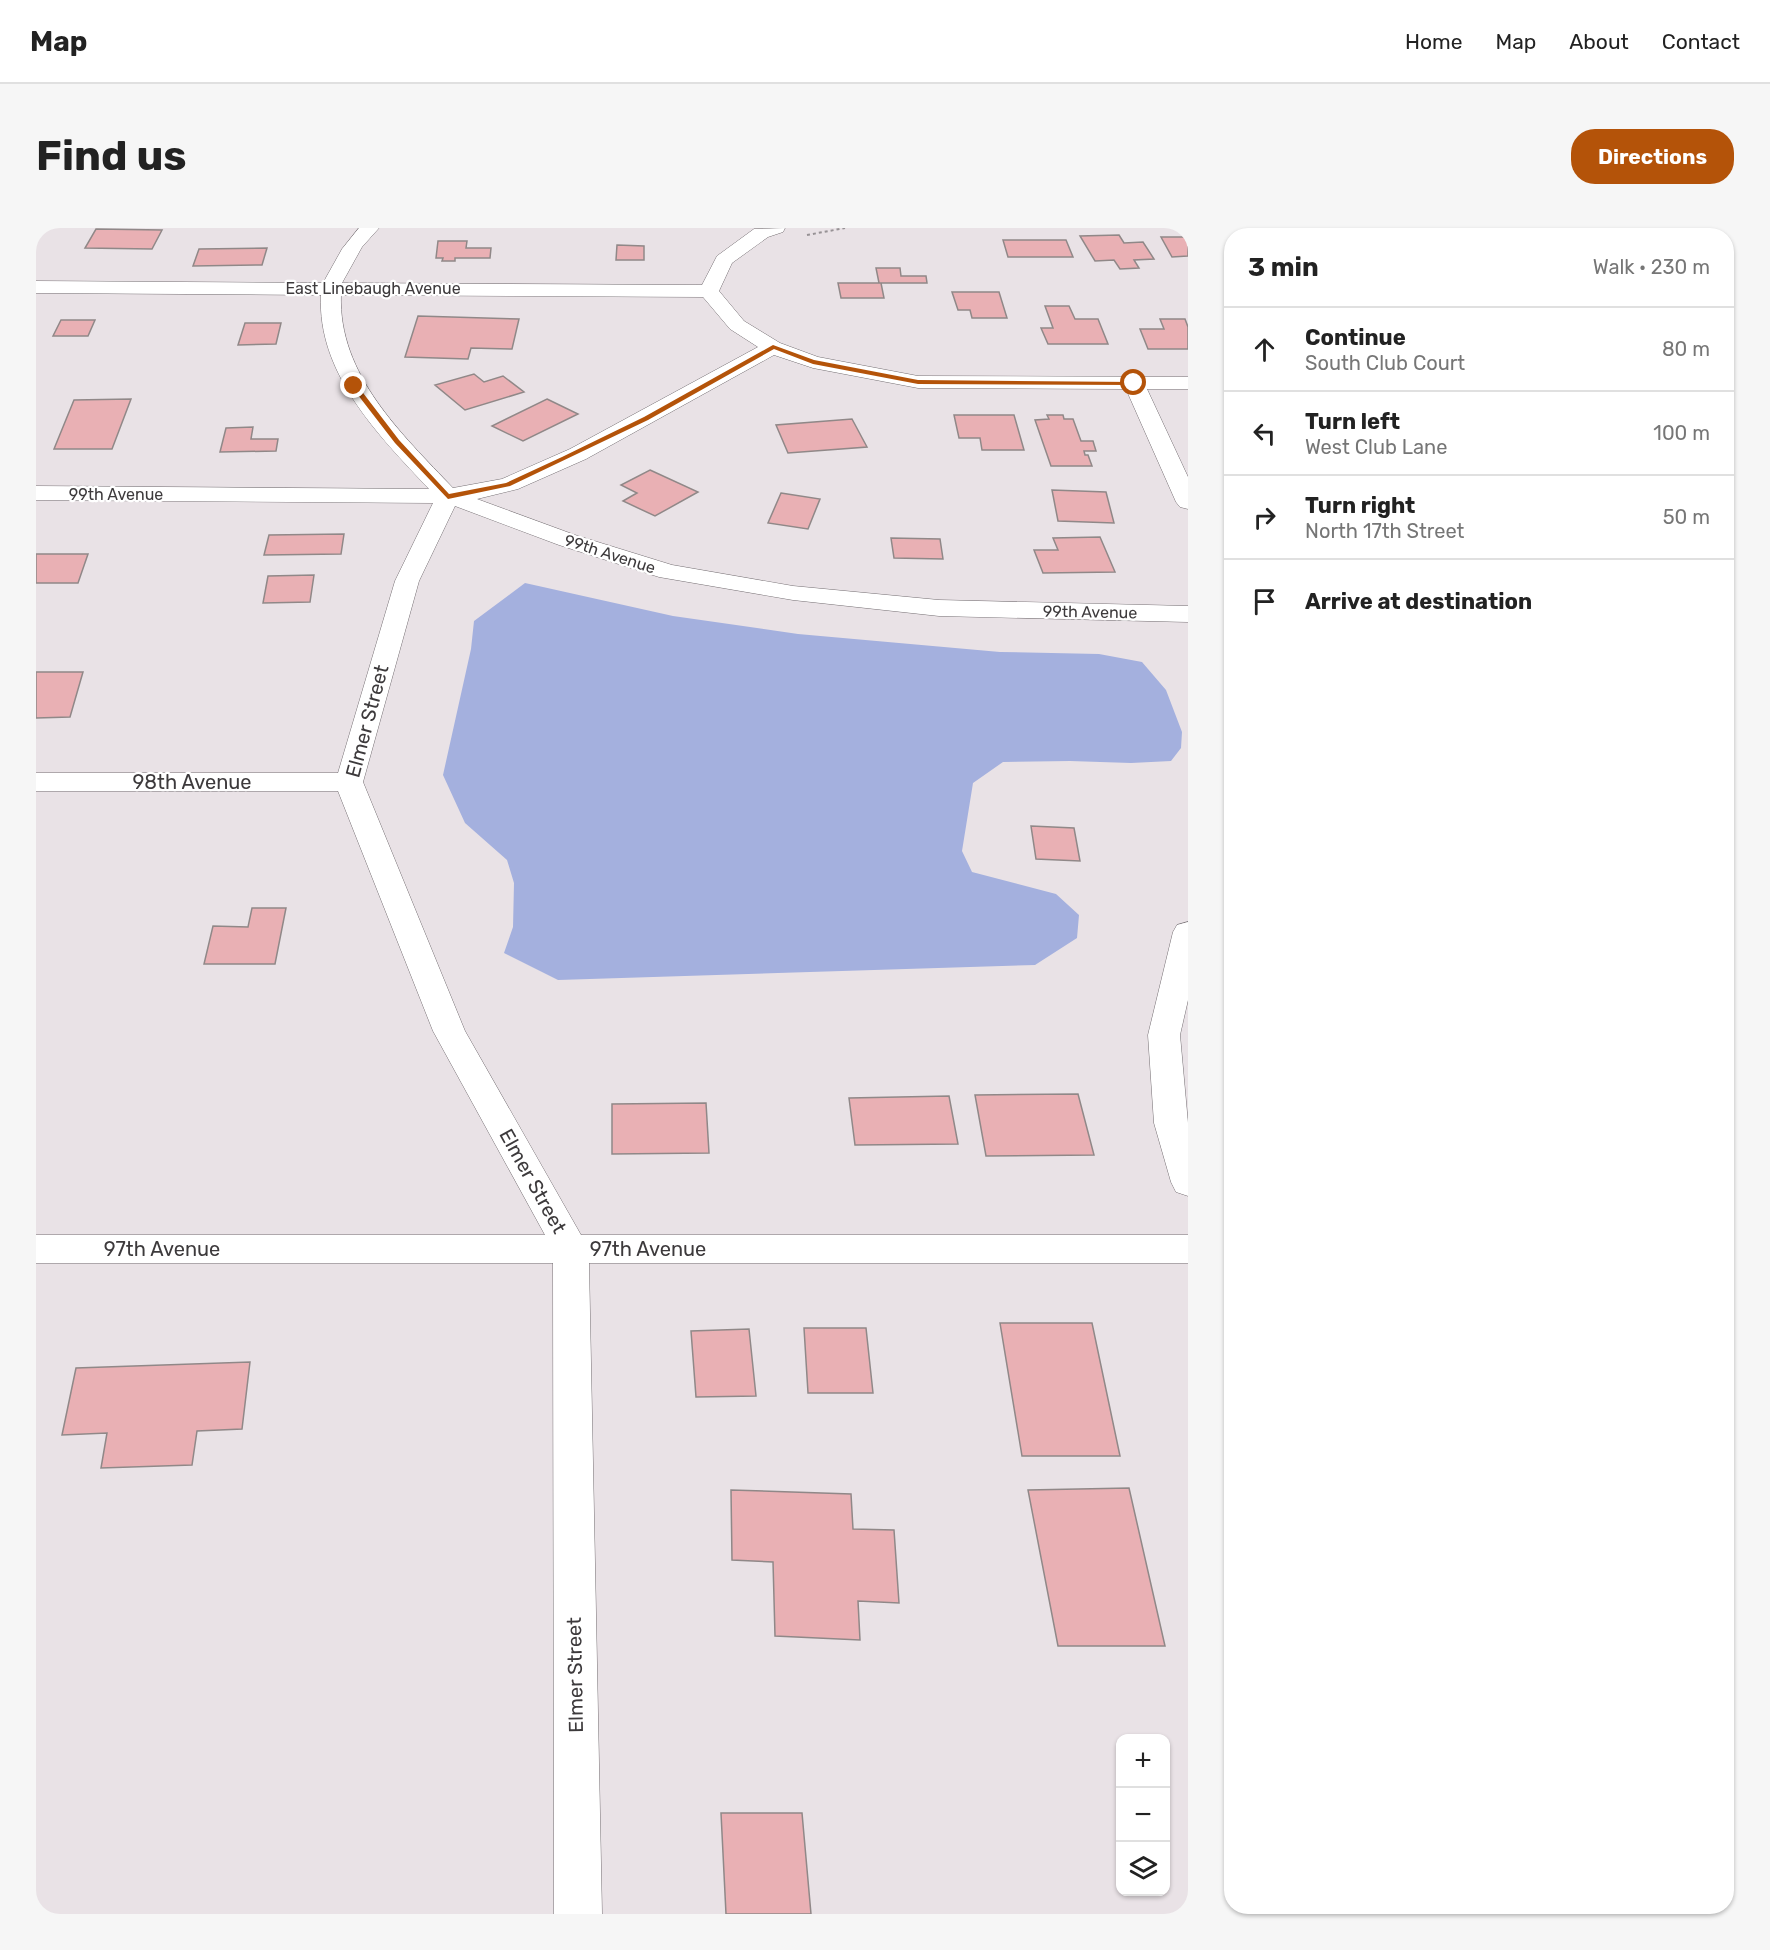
<!DOCTYPE html>
<meta charset="utf-8">
<style>
:root{--surface:#fff;--page:#f6f6f6;--text:#222;--muted:#767676;--line:#e0e0e0;--accent:#b45309}
body{margin:0;font-family:Rubik,sans-serif;background:var(--page);color:var(--text)}
.controls{position:absolute;right:18px;bottom:18px;display:grid;overflow:hidden;border-radius:12px;box-shadow:0 2px 4px #0004}
.controls button{width:54px;height:54px;display:grid;place-items:center;padding:0;border:0;border-bottom:2px solid var(--line);background:var(--surface);color:var(--text);font:30px sans-serif}
.stop{position:absolute;width:18px;height:18px;margin:-14px;border:4px solid #b45309;border-radius:50%;background:#fff}
.stop.end{background:#b45309;border-color:#fff;box-shadow:0 2px 6px #0008}
.list{margin:0;padding:0;list-style:none}
h2{display:flex;justify-content:space-between;align-items:center;height:78px;margin:0;padding:0 24px;font-size:26px}
h2 small{font-size:20px;font-weight:400;color:var(--muted)}
.list li{display:grid;grid-template-columns:39px 1fr auto;gap:18px;align-items:center;box-sizing:border-box;height:84px;padding:0 24px;border-top:2px solid var(--line)}
.list b{display:block;font-size:22px;white-space:nowrap}
.list p{margin:0;font-size:20px;white-space:nowrap;color:var(--muted)}
.list em{font-size:20px;font-style:normal;color:var(--muted)}
.icon{flex:none;width:33px;height:33px;fill:none;stroke:currentColor;stroke-width:2;stroke-linecap:round;stroke-linejoin:round}
.map{position:relative;flex:none;width:1152px;height:1686px;overflow:hidden;border-radius:24px}
header{display:flex;align-items:center;gap:36px;box-sizing:border-box;height:84px;padding:0 30px;background:var(--surface);border-bottom:2px solid var(--line)}
header strong{font-size:28px}
nav{display:flex;gap:33px;margin-inline-start:auto;font-size:21px}
.intro{display:flex;align-items:center;justify-content:space-between;box-sizing:border-box;height:144px;padding:0 36px}
h1{margin:0;font-size:42px}
.button{padding:15px 27px;border-radius:24px;background:var(--accent);color:#fff;font-size:21px;font-weight:700}
main{display:flex;gap:36px;padding:0 36px}
aside{flex:1;background:var(--surface);border-radius:24px;box-shadow:0 2px 4px #0004}
.map>svg:first-child{display:block}
.water{fill:#a4b0de}
.building{fill:#e9b0b4;stroke:#908888;stroke-width:1.5}
.lines{fill:none;stroke-linecap:round;stroke-linejoin:round}
.minor-casing{stroke:#756f73;stroke-width:1}
.path{stroke:#979295;stroke-width:2;stroke-dasharray:3 3;stroke-linecap:butt}
.minor{fill:#fff;fill-rule:evenodd}
.route{fill:#b45309}
.labels{text-anchor:middle;dominant-baseline:central;stroke-width:4.5;stroke-linejoin:round;paint-order:stroke}
.far-street-label{font-size:16px;fill:#3d3a3c;stroke:#fff}
.street-label{font-size:20px;fill:#3d3a3c;stroke:#fff}
</style>
<header>
<strong>Map</strong>
<nav><a>Home</a><a>Map</a><a>About</a><a>Contact</a></nav>
</header>
<div class="intro"><h1>Find us</h1><a class="button">Directions</a></div>
<main>
<div class="map">
<svg width="1152" height="1686" viewBox="0 0 1152 1686">
<rect width="100%" height="100%" fill="#e9e2e6"/>
<path class="water" d="M 489,355 L 637,388 L 762,406 L 964,424 L 1063,426 L 1106,434 L 1130,462 L 1146,504 L 1145,520 L 1135,533 L 1095,535 L 1034,533 L 967,534 L 937,555 L 926,623 L 936,644 L 1020,666 L 1043,687 L 1041,710 L 999,737 L 522,752 L 468,725 L 477,699 L 478,655 L 471,632 L 429,595 L 407,547 L 435,421 L 438,393 Z"/>
<path class="building" d="M 60,1 L 126,2 L 116,21 L 49,20 Z
M 1083,7 L 1088,15 L 1107,14 L 1118,31 L 1098,32 L 1103,40 L 1084,41 L 1078,32 L 1059,33 L 1044,8 Z
M 1125,9 L 1152,9 L 1152,28 L 1136,29 Z
M 967,12 L 1030,12 L 1037,29 L 972,29 Z
M 402,13 L 431,13 L 430,20 L 455,20 L 454,30 L 419,30 L 419,33 L 406,33 L 407,30 L 400,30 Z
M 581,17 L 608,18 L 608,32 L 580,32 Z
M 231,20 L 226,37 L 157,38 L 163,21 Z
M 840,40 L 864,40 L 865,48 L 890,48 L 891,55 L 843,55 Z
M 802,55 L 845,55 L 848,70 L 805,70 Z
M 916,64 L 963,64 L 971,90 L 936,90 L 934,82 L 922,82 Z
M 1009,78 L 1033,78 L 1039,91 L 1062,91 L 1072,116 L 1012,116 L 1005,100 L 1017,100 Z
M 382,88 L 483,91 L 476,121 L 435,120 L 432,131 L 369,129 Z
M 1124,91 L 1149,91 L 1152,99 L 1152,121 L 1112,121 L 1104,101 L 1128,101 Z
M 25,92 L 59,92 L 52,108 L 17,108 Z
M 209,95 L 245,95 L 240,116 L 202,117 Z
M 438,146 L 448,154 L 467,148 L 488,164 L 429,182 L 399,157 Z
M 95,171 L 76,221 L 18,221 L 38,172 Z
M 511,171 L 542,186 L 487,213 L 456,198 Z
M 918,187 L 978,187 L 988,222 L 946,222 L 944,210 L 923,210 Z
M 1011,187 L 1027,187 L 1028,191 L 1037,191 L 1045,213 L 1057,213 L 1060,223 L 1048,223 L 1049,227 L 1052,227 L 1056,238 L 1015,238 L 999,192 L 1013,191 Z
M 816,191 L 831,219 L 752,225 L 740,197 Z
M 217,199 L 215,211 L 242,211 L 240,223 L 184,224 L 190,200 Z
M 614,242 L 662,264 L 619,288 L 587,273 L 601,265 L 585,257 Z
M 1016,262 L 1070,264 L 1078,295 L 1022,293 Z
M 745,265 L 784,271 L 772,301 L 732,295 Z
M 308,306 L 305,326 L 228,327 L 233,307 Z
M 1064,309 L 1079,344 L 1007,345 L 998,322 L 1022,322 L 1017,310 Z
M 855,310 L 904,311 L 907,331 L 858,330 Z
M 0,326 L 52,326 L 42,355 L 0,355 Z
M 278,347 L 274,374 L 227,375 L 232,348 Z
M 0,444 L 47,444 L 34,489 L 0,490 Z
M 995,598 L 1038,600 L 1044,633 L 1000,631 Z
M 216,680 L 250,680 L 239,736 L 168,736 L 177,698 L 212,699 Z
M 1042,866 L 1058,927 L 950,928 L 939,867 Z
M 913,868 L 922,916 L 819,917 L 813,870 Z
M 670,875 L 673,925 L 576,926 L 576,876 Z
M 964,1095 L 1056,1095 L 1084,1228 L 986,1228 Z
M 768,1100 L 830,1100 L 837,1165 L 772,1165 Z
M 713,1101 L 720,1168 L 660,1169 L 655,1103 Z
M 214,1134 L 206,1201 L 161,1203 L 156,1237 L 65,1240 L 71,1205 L 26,1207 L 40,1140 Z
M 1093,1260 L 1129,1418 L 1022,1418 L 992,1262 Z
M 695,1262 L 815,1266 L 817,1301 L 858,1302 L 863,1375 L 822,1373 L 824,1412 L 739,1408 L 737,1334 L 696,1332 Z
M 685,1585 L 766,1585 L 775,1686 L 690,1686 Z"/>
<g class="lines">
<defs>
<path id="minor" d="M 323,0 L 343,0 L 326,19 L 306,55 L 666,57 L 681,28 L 718,1 L 749,0 L 747,4 L 732,9 L 696,35 L 683,63 L 708,93 L 744,115 L 782,129 L 882,148 L 1152,149 L 1152,161 L 1111,161 L 1152,249 L 1152,281 L 1144,279 L 1140,274 L 1090,161 L 882,160 L 777,140 L 738,127 L 550,231 L 482,261 L 441,271 L 539,307 L 636,337 L 757,358 L 903,372 L 1152,378 L 1152,394 L 903,388 L 757,372 L 623,349 L 523,317 L 419,278 L 383,353 L 327,554 L 429,803 L 545,1007 L 1152,1007 L 1152,1035 L 553,1035 L 566,1686 L 518,1686 L 517,1035 L 0,1035 L 0,1007 L 509,1007 L 397,803 L 302,563 L 0,563 L 0,545 L 302,545 L 359,353 L 397,275 L 0,272 L 0,258 L 393,261 C 342,207 281,145 285,67 L 0,65 L 0,53 L 287,55 L 306,21 ZM 305,67 L 667,69 L 694,101 L 722,119 L 534,221 L 466,251 L 417,260 C 366,206 302,147 305,67 Z
M 1152,694 L 1152,772 L 1144,807 L 1152,895 L 1152,968 L 1140,964 L 1135,954 L 1118,895 L 1112,807 L 1137,704 L 1141,697 Z"/>
</defs>
<use href="#minor" class="minor-casing"/>
<path class="path" d="M 771,7 L 809,0"/>
<use href="#minor" class="minor"/>
</g>
<path class="route" d="M 737,117 L 778,132 L 882,152 L 1098,154 L 1101,155 L 1098,157 L 882,156 L 777,136 L 738,121 L 612,192 L 474,258 L 412,271 L 359,215 L 315,158 L 321,157 L 363,212 L 413,266 L 470,255 L 526,229 L 608,189 Z"/>
<g class="labels">
<g class="far-street-label">
<text x="337" y="60">East Linebaugh Avenue</text>
<text x="80" y="266">99th Avenue</text>
<text transform="translate(574 326) rotate(18)">99th Avenue</text>
<text transform="translate(1054 384) rotate(1)">99th Avenue</text>
</g>
<g class="street-label">
<text transform="translate(331 493) rotate(-75)">Elmer Street</text>
<text x="156" y="554">98th Avenue</text>
<text transform="translate(497 953) rotate(61)">Elmer Street</text>
<text x="126" y="1021">97th Avenue</text>
<text x="612" y="1021">97th Avenue</text>
<text transform="translate(539 1447) rotate(-91)">Elmer Street</text>
</g>
</g>
</svg>
<div class="controls">
<button>+</button>
<button>−</button>
<button><svg class="icon" aria-label="layers" viewBox="0 0 24 24"><path d="M12 4l9 5-9 5-9-5zM3 14l9 5 9-5"/></svg></button>
</div>
<div class="stop" style="left:1098px;top:155px"></div>
<div class="stop end" style="left:318px;top:158px"></div>
</div>
<aside>
<h2>3 min<small>Walk · 230 m</small></h2>
<ul class="list">
<li><svg class="icon" aria-label="ahead" viewBox="0 0 24 24"><path d="M12 20V5M6 11l6-6 6 6"/></svg><div><b>Continue</b><p>South Club Court</p></div><em>80 m</em></li>
<li><svg class="icon" aria-label="left" viewBox="0 0 24 24"><path d="M17 20v-9H6M10 6l-5 5 5 5"/></svg><div><b>Turn left</b><p>West Club Lane</p></div><em>100 m</em></li>
<li><svg class="icon" aria-label="right" viewBox="0 0 24 24"><path d="M7 20v-9h11M14 6l5 5-5 5"/></svg><div><b>Turn right</b><p>North 17th Street</p></div><em>50 m</em></li>
<li><svg class="icon" aria-label="arrive" viewBox="0 0 24 24"><path d="M6 21V4h12l-3 4 3 4H6"/></svg><div><b>Arrive at destination</b></div></li>
</ul>
</aside>
</main>
